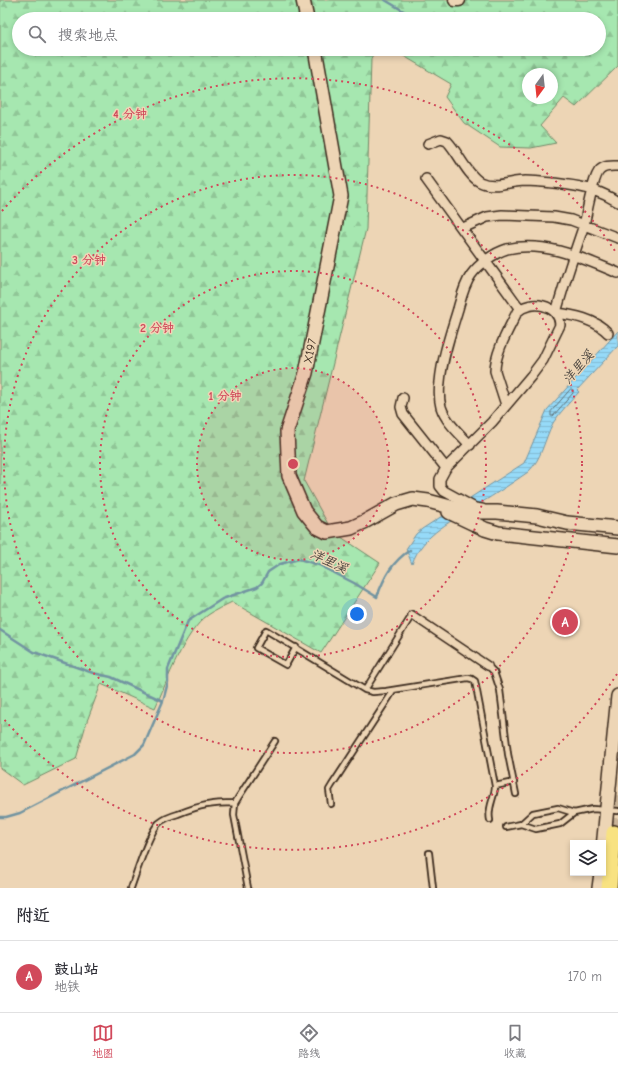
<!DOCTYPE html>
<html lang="zh">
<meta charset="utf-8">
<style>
:root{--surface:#fff;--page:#f7f7f7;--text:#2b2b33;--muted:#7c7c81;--line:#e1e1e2;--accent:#d1495b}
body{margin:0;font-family:"Comic Neue","LXGW WenKai TC",sans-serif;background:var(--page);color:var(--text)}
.controls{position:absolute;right:12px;bottom:12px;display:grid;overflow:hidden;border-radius:0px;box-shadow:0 2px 6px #0003}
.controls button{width:36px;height:36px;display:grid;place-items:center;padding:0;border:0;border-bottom:1px solid var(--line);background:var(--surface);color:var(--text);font:20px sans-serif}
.compass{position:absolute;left:522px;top:68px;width:36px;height:36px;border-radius:50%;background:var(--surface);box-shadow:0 2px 6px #0003;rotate:195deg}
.you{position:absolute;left:357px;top:614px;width:14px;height:14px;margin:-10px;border:3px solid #fff;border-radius:50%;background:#1a73e8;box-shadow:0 0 0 6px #1a73e833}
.badge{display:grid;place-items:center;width:26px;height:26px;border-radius:50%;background:var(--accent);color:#fff;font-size:13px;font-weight:700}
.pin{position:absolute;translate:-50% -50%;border:2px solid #fff;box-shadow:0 1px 4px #0006}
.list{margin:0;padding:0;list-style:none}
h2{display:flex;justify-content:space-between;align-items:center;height:52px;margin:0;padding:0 16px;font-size:17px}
h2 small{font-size:13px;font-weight:400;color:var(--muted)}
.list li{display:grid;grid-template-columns:26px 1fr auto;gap:12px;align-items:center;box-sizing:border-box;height:72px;padding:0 16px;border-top:1px solid var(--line)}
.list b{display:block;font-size:15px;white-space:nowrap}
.list p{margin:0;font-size:13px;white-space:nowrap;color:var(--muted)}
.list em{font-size:13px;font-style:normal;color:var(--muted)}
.icon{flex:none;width:22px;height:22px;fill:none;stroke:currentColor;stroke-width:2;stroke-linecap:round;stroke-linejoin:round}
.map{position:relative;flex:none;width:618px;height:888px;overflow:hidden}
.search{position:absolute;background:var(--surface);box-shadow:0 2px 6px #0003;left:12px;right:12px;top:12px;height:44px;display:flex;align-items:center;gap:10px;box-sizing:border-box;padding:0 14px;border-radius:22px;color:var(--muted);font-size:15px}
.sheet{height:124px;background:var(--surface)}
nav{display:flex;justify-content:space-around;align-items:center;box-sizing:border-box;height:56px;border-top:1px solid var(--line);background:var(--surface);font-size:11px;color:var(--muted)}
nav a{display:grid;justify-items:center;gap:2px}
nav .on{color:var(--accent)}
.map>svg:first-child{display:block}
.forest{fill:url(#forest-firs);stroke:#708867;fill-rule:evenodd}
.water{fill:url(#water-rules);stroke:#7294a1}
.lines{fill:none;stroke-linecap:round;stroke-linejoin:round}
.shore{stroke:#5f7075;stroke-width:1}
.stream{stroke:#7294a1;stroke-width:2.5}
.primary-tunnel{stroke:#c9b397;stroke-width:15;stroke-dasharray:15 8;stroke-linecap:butt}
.service-casing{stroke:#3b2a1e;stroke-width:8}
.pedestrian-casing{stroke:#3b2a1e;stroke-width:10}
.minor-casing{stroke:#3b2a1e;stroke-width:12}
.tertiary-casing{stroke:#3b2a1e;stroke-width:15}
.secondary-casing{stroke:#3b2a1e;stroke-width:16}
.primary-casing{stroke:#3b2a1e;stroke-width:18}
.service{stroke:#edd5b5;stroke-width:4.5}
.pedestrian{stroke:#edd5b5;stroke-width:7}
.minor{stroke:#edd5b5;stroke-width:9}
.tertiary{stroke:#edd5b5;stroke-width:12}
.secondary{stroke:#edd5b5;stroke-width:13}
.primary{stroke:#f8e281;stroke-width:15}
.ring{fill:none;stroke:#d1495b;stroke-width:2;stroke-dasharray:2 4}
.labels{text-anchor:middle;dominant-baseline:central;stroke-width:3;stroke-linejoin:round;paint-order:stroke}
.street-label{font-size:12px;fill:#3b2a1e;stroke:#edd5b5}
.water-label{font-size:13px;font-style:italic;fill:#49443f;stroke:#edd5b5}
.centre{fill:#d1495b;stroke:#edd5b5;stroke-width:2}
.ring-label{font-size:12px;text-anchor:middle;font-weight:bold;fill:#d1495b;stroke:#edd5b5;stroke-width:3;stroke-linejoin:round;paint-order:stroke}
</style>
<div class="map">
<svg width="618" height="888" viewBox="0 0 618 888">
<defs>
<pattern id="forest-firs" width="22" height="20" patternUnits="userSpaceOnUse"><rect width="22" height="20" fill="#a6e7b0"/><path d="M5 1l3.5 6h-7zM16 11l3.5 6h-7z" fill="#90c697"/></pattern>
<pattern id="water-rules" width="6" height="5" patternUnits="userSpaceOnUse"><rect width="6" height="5" fill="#96daf8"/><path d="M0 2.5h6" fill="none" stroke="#82bbd4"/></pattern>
</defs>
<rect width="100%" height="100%" fill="#edd5b5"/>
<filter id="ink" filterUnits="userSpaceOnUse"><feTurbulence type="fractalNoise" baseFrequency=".025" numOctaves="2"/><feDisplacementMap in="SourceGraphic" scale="8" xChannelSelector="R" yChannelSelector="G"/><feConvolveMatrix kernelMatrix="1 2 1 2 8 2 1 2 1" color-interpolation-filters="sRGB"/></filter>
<g filter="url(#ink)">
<path class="forest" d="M 0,0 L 618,0 L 618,66 L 576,107 L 564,98 L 540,126 L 556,143 L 531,148 L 500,147 L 464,123 L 445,97 L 451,84 L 392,49 L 599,49 L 599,19 L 19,19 L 19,49 L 375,49 L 371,59 L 366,229 L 304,481 L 332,531 L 380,563 L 321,653 L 232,602 C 224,606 215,610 208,615 C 184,632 167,682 155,708 L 101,684 L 87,721 L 76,759 L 23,785 L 0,768 ZM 528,74 L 552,74 L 552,98 L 528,98 Z"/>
<path class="water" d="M 618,331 L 618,346 L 577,390 L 579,392 C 570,402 560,412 553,423 C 544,440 542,459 528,472 C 512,483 496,494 479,504 C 454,520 422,534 412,564 L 406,549 L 416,534 L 422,529 L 524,463 L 547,410 Z"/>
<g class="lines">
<path class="shore" d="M 571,389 L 573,390 L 573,393 L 553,416 L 551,416 L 551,412 Z"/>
<path class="stream" d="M 385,0 L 412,16
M 0,630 L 34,652 L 93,673 L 111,677 L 163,701 L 168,682 L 168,669 L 188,621 L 222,599 L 257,587 L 262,583 L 268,572 L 280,564 L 299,559 L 319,565 L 354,583 L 377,597 C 384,577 392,562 410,550
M 0,817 L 6,817 L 20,813 L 135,754 L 144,745 L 163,701"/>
<path class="primary-tunnel" d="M 614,833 L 618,793"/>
<defs>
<path id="service" d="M 296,647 L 286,665 L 256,648 L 266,630 L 365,690 L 412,615
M 488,666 L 494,672 L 500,690 L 508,754 L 516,794
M 365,690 L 373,692 L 386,691 L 468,678 L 472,679 L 475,681 L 495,786 C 495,798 487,807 490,820
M 495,786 L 514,782
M 331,804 L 329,790 L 332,785 L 394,690
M 521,824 L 533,813 L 558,808 L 574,813 L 593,809 L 618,811
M 506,827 L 521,824 L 536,829 L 560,824 L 574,813
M 429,853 L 433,888
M 131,888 C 136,874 149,832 159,823 C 165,818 171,816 178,814 C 201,805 211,803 235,803
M 248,888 L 234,815 L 235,803 L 238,798 L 275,741"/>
<path id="pedestrian" d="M 412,615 L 488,666"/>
<path id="minor" d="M 428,144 L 441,139 L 447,141 C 458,152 467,175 480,182 C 494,189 511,181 525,181 C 546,182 573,184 593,190 C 602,193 610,197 618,202
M 426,179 L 520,309
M 463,228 L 487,217 L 502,215 L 554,217 L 571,220 L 618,238
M 608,333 C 595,319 574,315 556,313 C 564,283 574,254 584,225 C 587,213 593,176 600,170 C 605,165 612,166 618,166
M 403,398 L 401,407 L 403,414 L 446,468
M 470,445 C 459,433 446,422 441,407 C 439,399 439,390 440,382 C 442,358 451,332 458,309 C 461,298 464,285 471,275 C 479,264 494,253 507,249 C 545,240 584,259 618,273
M 482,509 L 475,508 L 444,491 L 440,486 L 440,479 L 446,468 L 492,422 L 531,376 L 543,360 L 560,325 C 559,304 530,299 517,312 C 509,329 495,352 495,371 L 506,405"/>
<path id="tertiary" d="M 455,0 L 459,0"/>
<path id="secondary" d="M 303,0 L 307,19
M 315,49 L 341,196 L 306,373 L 287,431 L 289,476 L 304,511 L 317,527 L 327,532 L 351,528 L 364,522 L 396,504 L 413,499 L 428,501 L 469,512 L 497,512 L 537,516 L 567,523 L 618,528
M 449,512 L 485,529 L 498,533 L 618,546
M 603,848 L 618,696
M 599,888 L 601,873"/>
<path id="primary" d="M 609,888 L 614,833"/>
</defs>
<use href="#service" class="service-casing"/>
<use href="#pedestrian" class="pedestrian-casing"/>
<use href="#minor" class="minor-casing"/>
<use href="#tertiary" class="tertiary-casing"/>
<use href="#secondary" class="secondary-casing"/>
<use href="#primary" class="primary-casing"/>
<use href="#service" class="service"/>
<use href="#pedestrian" class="pedestrian"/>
<use href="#minor" class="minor"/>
<use href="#tertiary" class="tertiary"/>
<use href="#secondary" class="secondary"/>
<use href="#primary" class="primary"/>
</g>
</g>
<circle cx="293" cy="464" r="96" fill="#d1495b" fill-opacity=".12"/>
<g class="ring">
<circle cx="293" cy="464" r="96"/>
<circle cx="293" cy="464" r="193"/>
<circle cx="293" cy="464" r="289"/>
<path d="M617 674A386 386 0 0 1 2 717M2 211A386 386 0 0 1 617 254"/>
</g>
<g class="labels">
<g class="street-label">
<text transform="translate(310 351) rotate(-79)">X197</text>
</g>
<g class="water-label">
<text transform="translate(578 367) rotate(-49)">洋里溪</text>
<text transform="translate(329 561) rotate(25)">洋里溪</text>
</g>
</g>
<circle cx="293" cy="464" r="6" class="centre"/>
<g class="ring-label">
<text x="130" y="118">4 分钟</text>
<text x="89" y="264">3 分钟</text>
<text x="157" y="332">2 分钟</text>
<text x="225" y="400">1 分钟</text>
</g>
</svg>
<div class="controls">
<button><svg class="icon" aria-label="layers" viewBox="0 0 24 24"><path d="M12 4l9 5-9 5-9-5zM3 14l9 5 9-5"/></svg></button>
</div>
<svg class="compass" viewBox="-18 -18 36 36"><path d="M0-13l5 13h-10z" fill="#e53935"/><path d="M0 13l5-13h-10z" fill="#7c7c81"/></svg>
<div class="you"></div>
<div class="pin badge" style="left:565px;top:622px">A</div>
<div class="search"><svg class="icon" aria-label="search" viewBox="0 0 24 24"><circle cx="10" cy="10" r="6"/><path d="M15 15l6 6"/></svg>搜索地点</div>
</div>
<section class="sheet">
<h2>附近<small></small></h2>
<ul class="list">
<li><span class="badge">A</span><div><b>鼓山站</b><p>地铁</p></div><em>170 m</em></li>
</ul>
</section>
<nav>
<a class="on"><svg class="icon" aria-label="map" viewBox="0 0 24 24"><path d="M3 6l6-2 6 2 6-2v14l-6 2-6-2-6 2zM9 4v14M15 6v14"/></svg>地图</a>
<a><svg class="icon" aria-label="directions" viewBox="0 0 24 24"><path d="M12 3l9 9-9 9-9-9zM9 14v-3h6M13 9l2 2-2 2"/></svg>路线</a>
<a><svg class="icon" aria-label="saved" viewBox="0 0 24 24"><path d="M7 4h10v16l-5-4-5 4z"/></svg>收藏</a>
</nav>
